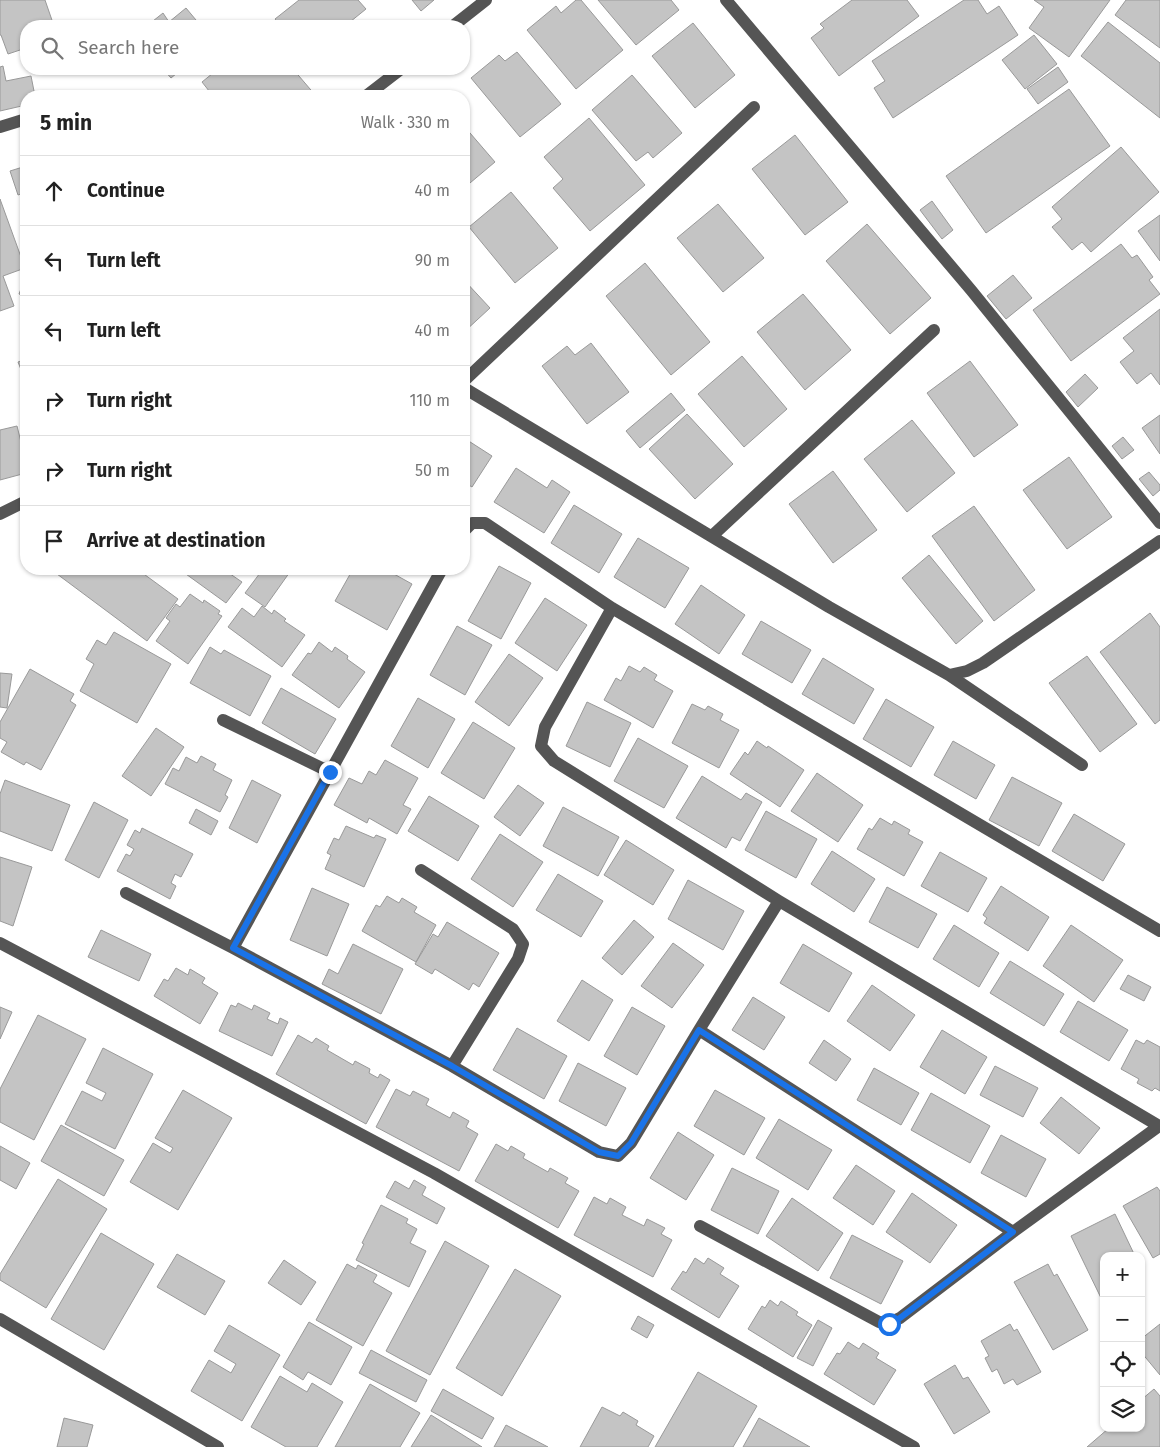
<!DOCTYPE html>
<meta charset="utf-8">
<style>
:root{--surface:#fff;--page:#f2f2f2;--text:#222;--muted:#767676;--line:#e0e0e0}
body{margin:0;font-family:"Fira Sans",sans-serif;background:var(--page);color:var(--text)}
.controls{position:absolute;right:15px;bottom:15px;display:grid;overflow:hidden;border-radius:10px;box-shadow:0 1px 4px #0004}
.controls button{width:45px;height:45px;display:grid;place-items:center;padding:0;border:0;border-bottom:1px solid var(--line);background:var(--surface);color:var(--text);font:25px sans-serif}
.stop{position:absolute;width:15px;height:15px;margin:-11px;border:4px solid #1a73e8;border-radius:50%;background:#fff}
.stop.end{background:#1a73e8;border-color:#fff;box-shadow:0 1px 5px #0008}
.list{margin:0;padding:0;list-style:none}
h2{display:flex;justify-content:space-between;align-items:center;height:65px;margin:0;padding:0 20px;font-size:21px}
h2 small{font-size:16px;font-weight:400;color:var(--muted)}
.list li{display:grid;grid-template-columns:32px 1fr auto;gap:15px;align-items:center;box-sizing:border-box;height:70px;padding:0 20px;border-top:1px solid var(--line)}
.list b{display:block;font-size:19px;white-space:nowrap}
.list em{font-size:16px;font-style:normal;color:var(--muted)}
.icon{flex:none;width:28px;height:28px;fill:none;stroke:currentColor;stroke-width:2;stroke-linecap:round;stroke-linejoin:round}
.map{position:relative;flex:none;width:1160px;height:1447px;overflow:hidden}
.search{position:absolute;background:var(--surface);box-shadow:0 1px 4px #0004;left:20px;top:20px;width:450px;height:55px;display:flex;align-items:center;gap:12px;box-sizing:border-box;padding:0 18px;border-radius:20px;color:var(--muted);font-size:19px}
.panel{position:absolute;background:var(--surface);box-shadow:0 1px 4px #0004;left:20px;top:90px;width:450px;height:485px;border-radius:20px}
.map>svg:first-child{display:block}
.building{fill:#c4c4c4;stroke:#999}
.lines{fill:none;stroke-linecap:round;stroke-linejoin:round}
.minor{stroke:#555;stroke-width:12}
.route{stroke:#1a73e8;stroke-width:6}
</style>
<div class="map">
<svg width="1160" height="1447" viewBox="0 0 1160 1447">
<rect width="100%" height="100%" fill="#fff"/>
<path class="building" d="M 0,0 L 45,0 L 54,26 L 26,26 L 26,48 L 8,54 L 1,35 L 0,35 Z
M 299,0 L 358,0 L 366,9 L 345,26 L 281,26 L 275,19 Z
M 412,0 L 434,0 L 421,11 Z
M 576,0 L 581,0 L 623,50 L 576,89 L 527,30 L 556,6 L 561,13 Z
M 598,0 L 671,0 L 679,10 L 636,45 Z
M 852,0 L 907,0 L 919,16 L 839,76 L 811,38 L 824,28 L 820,24 Z
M 964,0 L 978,0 L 987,14 L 999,6 L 1018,35 L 893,118 L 874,88 L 885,81 L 872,61 Z
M 1034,0 L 1110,0 L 1069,57 L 1029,28 L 1044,7 Z
M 1126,0 L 1160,0 L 1160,48 L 1115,15 Z
M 186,8 L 201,26 L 148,25 L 163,13 L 169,22 Z
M 1108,22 L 1160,63 L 1160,118 L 1081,56 Z
M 693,23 L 735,75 L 695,108 L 652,56 Z
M 1034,35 L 1057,64 L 1025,89 L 1002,60 Z
M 517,52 L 561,104 L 520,137 L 471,78 L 499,55 L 505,61 Z
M 3,66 L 6,81 L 31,76 L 35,96 L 26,96 L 26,105 L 0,111 L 0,67 Z
M 1058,67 L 1068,82 L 1038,104 L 1027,89 Z
M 163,69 L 182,69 L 171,78 Z
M 218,69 L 293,69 L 316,96 L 213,96 L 202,82 Z
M 632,75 L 682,133 L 653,158 L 648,152 L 636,161 L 592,110 Z
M 1069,89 L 1110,146 L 986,233 L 946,176 Z
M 589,118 L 645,185 L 590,231 L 553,188 L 563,179 L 544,157 Z
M 464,126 L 495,162 L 464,188 Z
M 795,135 L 848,202 L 805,235 L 752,169 Z
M 1121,147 L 1159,192 L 1091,252 L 1082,242 L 1072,250 L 1052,227 L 1062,219 L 1052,207 Z
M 26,166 L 26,192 L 18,195 L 10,171 Z
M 511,192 L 558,248 L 515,283 L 469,227 Z
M 0,199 L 25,268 L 3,276 L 14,306 L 0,311 Z
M 932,201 L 953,230 L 942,239 L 920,210 Z
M 718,204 L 764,258 L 723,292 L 677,238 Z
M 1160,215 L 1160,261 L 1138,231 Z
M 867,224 L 931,298 L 890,334 L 826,261 Z
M 1121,244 L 1132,258 L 1137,255 L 1153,277 L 1149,280 L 1160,294 L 1071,361 L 1033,310 Z
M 645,263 L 710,342 L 671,375 L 606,296 Z
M 1013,275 L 1032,298 L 1006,319 L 987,296 Z
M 26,276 L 26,297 L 19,294 Z
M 464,280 L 490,308 L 464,332 Z
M 803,294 L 851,350 L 805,390 L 757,332 Z
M 1160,309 L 1160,385 L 1151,373 L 1137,384 L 1120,362 L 1134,351 L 1123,338 Z
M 591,343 L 629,392 L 587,424 L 542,366 L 567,346 L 575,355 Z
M 742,356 L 787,409 L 744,447 L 698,394 Z
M 26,359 L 26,382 L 18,362 Z
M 970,361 L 1018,425 L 974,457 L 927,393 Z
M 1085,374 L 1098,388 L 1078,407 L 1066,392 Z
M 671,393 L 685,410 L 640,448 L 626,431 Z
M 687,414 L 733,464 L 695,499 L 649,449 Z
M 1160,415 L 1160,454 L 1142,428 Z
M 912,420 L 955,473 L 907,512 L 864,459 Z
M 17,426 L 26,462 L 26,473 L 0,480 L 0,430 Z
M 1123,437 L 1134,450 L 1122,459 L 1112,446 Z
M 464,438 L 492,456 L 472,487 L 464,482 Z
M 1069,457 L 1112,517 L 1067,549 L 1023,490 Z
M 516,468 L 547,488 L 552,480 L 570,492 L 544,533 L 494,502 Z
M 833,471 L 877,530 L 833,563 L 789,504 Z
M 1149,472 L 1160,485 L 1160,490 L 1153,496 L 1139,479 Z
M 574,505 L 622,534 L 599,573 L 551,543 Z
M 974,506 L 1035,590 L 994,621 L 932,536 Z
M 638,538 L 689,568 L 665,608 L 614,577 Z
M 929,555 L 983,621 L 956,644 L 902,578 Z
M 499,566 L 531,583 L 501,639 L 468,621 Z
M 61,569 L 137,569 L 178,599 L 147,641 L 57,574 Z
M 179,569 L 223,569 L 242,582 L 226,603 Z
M 263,569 L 292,569 L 265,607 L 245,593 Z
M 353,569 L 385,569 L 412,584 L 387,630 L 335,601 Z
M 701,585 L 745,615 L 719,654 L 675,624 Z
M 190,594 L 203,603 L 204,600 L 220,611 L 218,614 L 222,616 L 188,664 L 156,641 L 170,621 L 166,618 L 176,604 L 180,607 Z
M 545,598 L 587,625 L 557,671 L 515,643 Z
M 262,606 L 272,614 L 274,610 L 286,619 L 284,621 L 305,635 L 282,667 L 228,627 L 242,608 L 254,617 Z
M 1150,613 L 1160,627 L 1160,720 L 1155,724 L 1100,652 Z
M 761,621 L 811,650 L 792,683 L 742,654 Z
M 457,626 L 492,645 L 465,695 L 430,675 Z
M 114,632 L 171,664 L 137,723 L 80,691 L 94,664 L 86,659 L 97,640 L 106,645 Z
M 319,642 L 332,652 L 335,647 L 348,656 L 347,659 L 365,672 L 339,708 L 292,675 L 308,653 L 311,654 Z
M 210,647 L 221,654 L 224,650 L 271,676 L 250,716 L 190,683 Z
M 509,654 L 543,678 L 509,726 L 475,702 Z
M 1087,656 L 1137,724 L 1100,752 L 1049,683 Z
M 823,658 L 874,689 L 854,724 L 802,694 Z
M 629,666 L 640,672 L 644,667 L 657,675 L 654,680 L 673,691 L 653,728 L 604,700 L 616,678 L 621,681 Z
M 30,669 L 74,694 L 70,701 L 76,705 L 41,770 L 26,762 L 24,765 L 1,752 L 7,742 L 0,738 L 0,722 Z
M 0,673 L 12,674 L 7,708 L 0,707 Z
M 281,688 L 336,719 L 315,754 L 262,723 Z
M 418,698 L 455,719 L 428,768 L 391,746 Z
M 886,699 L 934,727 L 911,767 L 863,739 Z
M 587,702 L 631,723 L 610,767 L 566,746 Z
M 692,704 L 705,710 L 708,706 L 723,714 L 720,720 L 739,730 L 719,768 L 672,743 Z
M 473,722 L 515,748 L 484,799 L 441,773 Z
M 156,728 L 184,747 L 151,796 L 122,776 Z
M 638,738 L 688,766 L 664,808 L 614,781 Z
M 757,741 L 767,748 L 768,746 L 804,770 L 780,807 L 730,774 L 745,752 L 748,755 Z
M 953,741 L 995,765 L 976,799 L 934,775 Z
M 201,756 L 216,764 L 213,770 L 232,780 L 225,795 L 228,797 L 220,812 L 165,784 L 173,768 L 179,771 L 186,757 L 197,763 Z
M 385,760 L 418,778 L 403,805 L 411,809 L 397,834 L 369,818 L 367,823 L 334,805 L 349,778 L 362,784 L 369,771 L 376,775 Z
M 817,773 L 863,805 L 838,842 L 791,811 Z
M 702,776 L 741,800 L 746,793 L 762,802 L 740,841 L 732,837 L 726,848 L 676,818 Z
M 1012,777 L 1062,803 L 1039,846 L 989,820 Z
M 5,780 L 70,805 L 52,851 L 0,831 L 0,794 Z
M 252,780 L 281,795 L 257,843 L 229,828 Z
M 518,785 L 544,803 L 520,836 L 494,817 Z
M 429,796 L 479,826 L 458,861 L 408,831 Z
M 94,802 L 128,820 L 99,878 L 65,860 Z
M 563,807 L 619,837 L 598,876 L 543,846 Z
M 196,809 L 218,821 L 211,835 L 189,823 Z
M 766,811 L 817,839 L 796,878 L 745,850 Z
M 1074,814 L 1125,844 L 1103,881 L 1052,851 Z
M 880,818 L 892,825 L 894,821 L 910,830 L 908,834 L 923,842 L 904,876 L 857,849 L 869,828 L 872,830 Z
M 346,826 L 374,838 L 376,835 L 386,839 L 364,887 L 325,869 L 331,855 L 327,853 L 334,838 L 339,840 Z
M 142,828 L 193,854 L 181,877 L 175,874 L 171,883 L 176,886 L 170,899 L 117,871 L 126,854 L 130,856 L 134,849 L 127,845 L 135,830 L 140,833 Z
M 500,834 L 543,862 L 513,907 L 471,879 Z
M 626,840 L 674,870 L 653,905 L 604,875 Z
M 832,851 L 875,879 L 854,912 L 811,884 Z
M 940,852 L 987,878 L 968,912 L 921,886 Z
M 0,857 L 32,867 L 13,926 L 0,921 Z
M 558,874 L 603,901 L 581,937 L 536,910 Z
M 688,880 L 744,911 L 723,950 L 668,919 Z
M 1001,886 L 1049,917 L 1028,951 L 984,923 L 987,918 L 983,915 Z
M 887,887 L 937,914 L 918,948 L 869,922 Z
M 312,888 L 349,904 L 327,956 L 290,940 Z
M 387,896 L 399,903 L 402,898 L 417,907 L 414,912 L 436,925 L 416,962 L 362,931 L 376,905 L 380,907 Z
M 634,920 L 654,937 L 622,975 L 602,958 Z
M 447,922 L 499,953 L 479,987 L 473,983 L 469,990 L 435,969 L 432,974 L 415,964 L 433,934 L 438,937 Z
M 954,925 L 999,953 L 979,987 L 933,959 Z
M 1071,925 L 1123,960 L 1094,1002 L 1043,966 Z
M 101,930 L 151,954 L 139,981 L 88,957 Z
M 673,943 L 704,965 L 672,1008 L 641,986 Z
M 353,944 L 403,969 L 381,1014 L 322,984 L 329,969 L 338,974 Z
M 803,944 L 852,973 L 829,1012 L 780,983 Z
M 1010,961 L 1064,994 L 1044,1026 L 990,993 Z
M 176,968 L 188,975 L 190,969 L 205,978 L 202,983 L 218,993 L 200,1024 L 154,996 L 164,979 L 168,981 Z
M 1128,975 L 1151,987 L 1144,1001 L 1120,989 Z
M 582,980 L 613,1000 L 589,1041 L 557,1021 Z
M 872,985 L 915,1015 L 890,1051 L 847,1021 Z
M 753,997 L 785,1017 L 764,1050 L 732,1030 Z
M 1078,1001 L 1128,1030 L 1109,1061 L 1060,1032 Z
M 238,1003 L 252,1010 L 254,1005 L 270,1013 L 267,1019 L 278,1024 L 280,1018 L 288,1022 L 272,1056 L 219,1031 L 231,1005 L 236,1007 Z
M 0,1007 L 12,1012 L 0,1039 Z
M 632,1007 L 665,1026 L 637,1075 L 604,1056 Z
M 38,1015 L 86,1039 L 34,1140 L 0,1122 L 0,1089 Z
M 517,1028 L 567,1056 L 544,1099 L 493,1070 Z
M 942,1030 L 987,1057 L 965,1094 L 920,1067 Z
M 298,1035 L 312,1043 L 316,1038 L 329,1046 L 327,1050 L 353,1065 L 355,1061 L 370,1069 L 369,1073 L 378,1078 L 380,1074 L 390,1080 L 366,1124 L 276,1074 Z
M 824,1040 L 851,1059 L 836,1081 L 809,1063 Z
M 1136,1040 L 1144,1044 L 1147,1040 L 1160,1047 L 1160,1091 L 1155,1088 L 1152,1091 L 1137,1083 L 1139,1079 L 1121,1069 Z
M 103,1048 L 153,1074 L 115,1149 L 65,1124 L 82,1091 L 102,1101 L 106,1093 L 86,1083 Z
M 578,1063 L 626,1088 L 606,1126 L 559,1101 Z
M 995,1066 L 1038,1088 L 1023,1117 L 980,1095 Z
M 874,1068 L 919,1093 L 901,1125 L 857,1100 Z
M 396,1089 L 410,1096 L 413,1091 L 429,1099 L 426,1105 L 450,1118 L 453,1112 L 469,1121 L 466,1127 L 478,1134 L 459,1171 L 376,1127 Z
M 183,1090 L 232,1118 L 178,1210 L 130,1182 L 153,1143 L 170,1153 L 173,1148 L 155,1138 Z
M 715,1090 L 765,1118 L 744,1155 L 694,1126 Z
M 931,1093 L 990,1126 L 970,1163 L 911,1130 Z
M 1061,1097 L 1100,1128 L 1079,1154 L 1040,1123 Z
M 779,1119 L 832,1150 L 808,1190 L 756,1158 Z
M 61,1125 L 124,1160 L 104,1196 L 41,1161 Z
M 678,1132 L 714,1155 L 686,1200 L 650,1178 Z
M 1001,1135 L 1046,1159 L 1026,1197 L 981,1173 Z
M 496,1144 L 508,1151 L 511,1146 L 525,1154 L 523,1158 L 548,1172 L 550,1168 L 568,1178 L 565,1183 L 579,1191 L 558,1228 L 475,1181 Z
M 0,1146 L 30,1163 L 16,1189 L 0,1180 Z
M 856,1165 L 895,1191 L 873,1225 L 833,1198 Z
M 732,1168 L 779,1191 L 758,1234 L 711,1210 Z
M 58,1179 L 107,1209 L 46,1308 L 0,1280 L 0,1274 Z
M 414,1180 L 426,1187 L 422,1195 L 445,1208 L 437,1224 L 386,1197 L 395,1181 L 409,1189 Z
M 1157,1187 L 1160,1191 L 1160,1254 L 1153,1258 L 1123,1206 Z
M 912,1193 L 957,1225 L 930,1263 L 886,1232 Z
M 594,1197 L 607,1204 L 610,1198 L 626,1207 L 622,1215 L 644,1226 L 647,1219 L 665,1228 L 661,1234 L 672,1240 L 653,1277 L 574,1235 Z
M 792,1198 L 843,1233 L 818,1271 L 766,1236 Z
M 381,1205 L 408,1219 L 406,1223 L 417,1229 L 410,1243 L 426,1251 L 409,1287 L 356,1260 L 364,1244 L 362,1243 Z
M 1115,1214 L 1135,1256 L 1104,1256 L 1104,1297 L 1101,1298 L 1071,1236 Z
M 101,1233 L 154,1264 L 104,1350 L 51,1319 Z
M 852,1235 L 903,1261 L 881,1304 L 830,1278 Z
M 445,1241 L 489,1266 L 430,1375 L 386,1351 Z
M 177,1254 L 225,1281 L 205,1315 L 157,1287 Z
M 695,1258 L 704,1264 L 708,1258 L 724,1268 L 720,1274 L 739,1286 L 719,1318 L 671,1289 L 683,1271 L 686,1273 Z
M 284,1260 L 316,1282 L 301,1305 L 268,1283 Z
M 347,1264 L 356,1269 L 358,1265 L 377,1275 L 373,1282 L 392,1293 L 363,1346 L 316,1320 Z
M 1048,1264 L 1054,1276 L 1057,1274 L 1088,1330 L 1053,1350 L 1014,1282 Z
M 515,1269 L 561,1296 L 502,1396 L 456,1368 Z
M 770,1300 L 778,1306 L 781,1301 L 798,1312 L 796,1315 L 812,1325 L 793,1357 L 748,1329 L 762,1306 L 765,1308 Z
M 638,1316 L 654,1325 L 647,1338 L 631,1329 Z
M 818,1320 L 832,1328 L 813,1366 L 797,1358 Z
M 309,1322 L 352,1347 L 331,1385 L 308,1372 L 303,1380 L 283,1367 Z
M 1010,1324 L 1014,1331 L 1017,1329 L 1041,1372 L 1017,1385 L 1013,1379 L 1004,1384 L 997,1369 L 992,1372 L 985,1358 L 989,1356 L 981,1341 Z
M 1160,1324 L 1160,1375 L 1141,1352 L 1141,1339 Z
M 229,1325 L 280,1355 L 242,1421 L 191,1391 L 209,1360 L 231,1373 L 236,1364 L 214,1351 Z
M 848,1342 L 859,1349 L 863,1343 L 879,1353 L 876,1358 L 896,1370 L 874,1405 L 824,1374 L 837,1353 L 840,1354 Z
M 371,1350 L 427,1380 L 416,1402 L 359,1373 Z
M 955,1365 L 963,1379 L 968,1377 L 990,1412 L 954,1434 L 924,1384 Z
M 698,1372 L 757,1406 L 733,1447 L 655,1447 Z
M 280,1376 L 307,1392 L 312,1383 L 343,1402 L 317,1447 L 286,1447 L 251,1427 Z
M 370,1384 L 420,1413 L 400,1447 L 335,1447 Z
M 443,1389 L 494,1418 L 482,1439 L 431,1411 Z
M 1154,1389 L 1160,1396 L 1160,1447 L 1087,1447 L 1109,1428 L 1141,1428 L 1141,1400 Z
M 602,1407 L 620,1416 L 623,1412 L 638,1421 L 636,1425 L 654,1436 L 648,1447 L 580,1447 Z
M 431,1415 L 482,1447 L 411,1447 Z
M 64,1418 L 93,1425 L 87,1447 L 57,1447 Z
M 759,1418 L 810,1447 L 743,1447 Z
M 506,1425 L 548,1447 L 494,1447 Z"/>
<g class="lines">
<path class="minor" d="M 726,0 L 971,290 L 1160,523
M 453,26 L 486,0
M 366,96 L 401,69
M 0,127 L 26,119
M 464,381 L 754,107
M 464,388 L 829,607 L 949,675 L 967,671 L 983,663 L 1160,541
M 0,514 L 26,501
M 464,531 L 472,523 L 485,523 L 612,608 L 1160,931
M 712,536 L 934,330
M 612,608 L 545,727 L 541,746 L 554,761 L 779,901 L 1159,1126 L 1013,1232 L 900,1318 L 889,1323 L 879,1322 L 700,1226
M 949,675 L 1082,765
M 223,720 L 330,772
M 421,870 L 513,929 L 523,944 L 518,959 L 452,1066
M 126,893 L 233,948 L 452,1066 L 599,1152 L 618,1156 L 631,1143 L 699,1030 L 779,901
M 0,943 L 434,1173 L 914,1447
M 233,948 L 442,569
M 699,1030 L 1013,1232
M 0,1319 L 218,1447"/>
</g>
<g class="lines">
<path class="route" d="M 330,772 L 233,948 L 452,1066 L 599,1152 L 618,1156 L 631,1143 L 699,1030 L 1013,1232 L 900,1318 L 889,1324"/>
</g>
</svg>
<div class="controls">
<button>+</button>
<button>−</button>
<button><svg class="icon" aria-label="locate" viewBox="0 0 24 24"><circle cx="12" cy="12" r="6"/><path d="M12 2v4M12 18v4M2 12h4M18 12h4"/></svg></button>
<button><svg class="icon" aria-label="layers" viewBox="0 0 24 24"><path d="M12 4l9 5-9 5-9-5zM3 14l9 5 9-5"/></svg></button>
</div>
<div class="stop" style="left:889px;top:1324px"></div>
<div class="stop end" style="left:330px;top:772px"></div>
<div class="search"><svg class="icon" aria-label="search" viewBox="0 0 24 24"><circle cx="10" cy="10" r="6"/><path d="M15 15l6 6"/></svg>Search here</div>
<section class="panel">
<h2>5 min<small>Walk · 330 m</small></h2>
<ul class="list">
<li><svg class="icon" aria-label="ahead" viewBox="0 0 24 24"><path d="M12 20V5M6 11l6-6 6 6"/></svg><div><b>Continue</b></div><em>40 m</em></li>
<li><svg class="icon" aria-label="left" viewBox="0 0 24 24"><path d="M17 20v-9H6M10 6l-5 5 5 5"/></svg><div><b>Turn left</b></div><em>90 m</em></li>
<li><svg class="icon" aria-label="left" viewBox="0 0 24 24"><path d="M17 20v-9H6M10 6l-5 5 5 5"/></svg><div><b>Turn left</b></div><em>40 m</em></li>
<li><svg class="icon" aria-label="right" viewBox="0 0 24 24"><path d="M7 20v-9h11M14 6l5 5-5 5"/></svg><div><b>Turn right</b></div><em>110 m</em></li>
<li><svg class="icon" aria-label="right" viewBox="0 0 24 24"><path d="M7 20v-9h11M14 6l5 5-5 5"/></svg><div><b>Turn right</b></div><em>50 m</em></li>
<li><svg class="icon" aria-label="arrive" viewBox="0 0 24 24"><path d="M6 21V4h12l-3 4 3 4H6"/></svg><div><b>Arrive at destination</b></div></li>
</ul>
</section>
</div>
